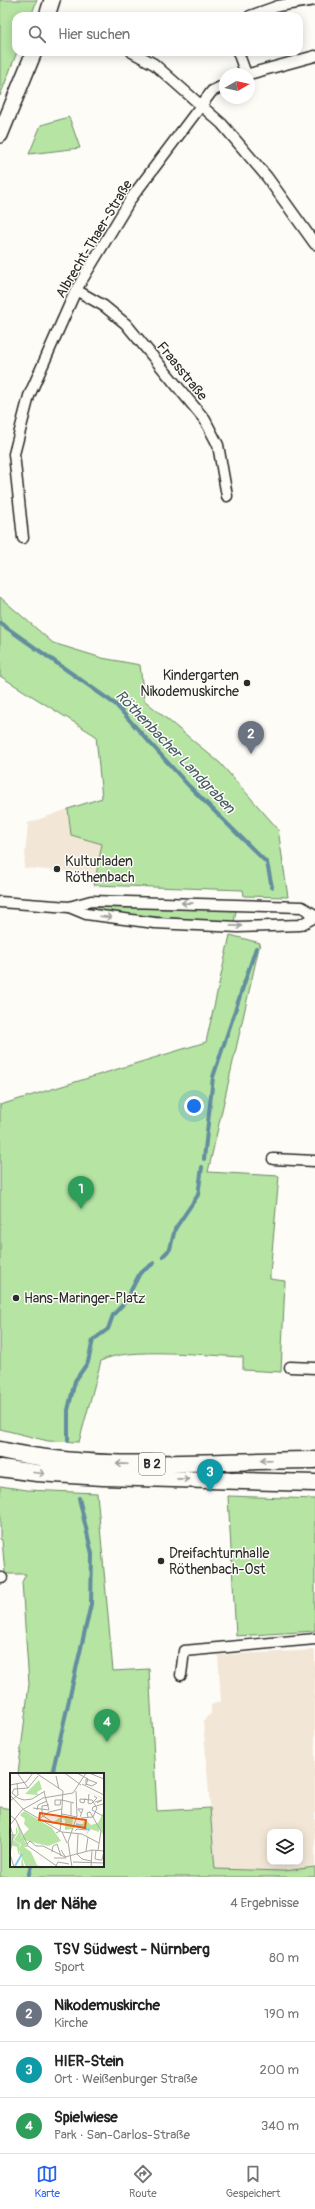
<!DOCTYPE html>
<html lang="de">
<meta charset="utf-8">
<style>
:root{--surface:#fff;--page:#f6f6f6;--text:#222;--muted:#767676;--line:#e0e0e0;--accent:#2563eb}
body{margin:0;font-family:Pangolin,sans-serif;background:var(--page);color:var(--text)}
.controls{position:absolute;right:12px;bottom:12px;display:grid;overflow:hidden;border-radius:8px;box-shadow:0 2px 10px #0003}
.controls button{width:36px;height:36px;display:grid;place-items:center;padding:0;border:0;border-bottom:1px solid var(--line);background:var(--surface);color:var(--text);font:20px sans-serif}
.compass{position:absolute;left:219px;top:68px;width:36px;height:36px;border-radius:50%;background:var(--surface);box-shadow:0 2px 10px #0003;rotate:81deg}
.you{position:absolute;left:194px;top:1106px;width:14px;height:14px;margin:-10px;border:3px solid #fff;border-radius:50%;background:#1a73e8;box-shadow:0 0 0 6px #1a73e833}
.badge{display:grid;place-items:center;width:26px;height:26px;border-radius:50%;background:var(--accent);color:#fff;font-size:13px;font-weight:700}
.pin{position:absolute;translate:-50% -33px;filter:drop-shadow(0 1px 2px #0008)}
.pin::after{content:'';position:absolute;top:21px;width:14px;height:12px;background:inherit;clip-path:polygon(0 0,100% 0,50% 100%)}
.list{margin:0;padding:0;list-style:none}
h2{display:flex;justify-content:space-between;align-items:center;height:52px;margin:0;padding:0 16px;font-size:17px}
h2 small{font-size:13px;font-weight:400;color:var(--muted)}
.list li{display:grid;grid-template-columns:26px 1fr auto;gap:12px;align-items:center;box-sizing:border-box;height:56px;padding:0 16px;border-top:1px solid var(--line)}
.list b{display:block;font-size:15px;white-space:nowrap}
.list p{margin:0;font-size:13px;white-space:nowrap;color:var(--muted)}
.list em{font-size:13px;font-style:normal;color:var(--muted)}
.icon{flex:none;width:22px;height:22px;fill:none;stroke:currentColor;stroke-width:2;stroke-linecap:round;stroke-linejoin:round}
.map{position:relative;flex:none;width:315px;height:1877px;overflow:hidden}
.search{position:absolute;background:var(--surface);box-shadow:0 2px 10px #0003;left:12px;right:12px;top:12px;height:44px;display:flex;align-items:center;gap:10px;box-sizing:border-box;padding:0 14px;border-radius:12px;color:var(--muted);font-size:15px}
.sheet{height:276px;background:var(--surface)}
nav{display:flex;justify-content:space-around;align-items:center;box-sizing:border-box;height:56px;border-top:1px solid var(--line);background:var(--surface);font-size:11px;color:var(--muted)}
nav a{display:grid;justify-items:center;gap:2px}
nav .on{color:var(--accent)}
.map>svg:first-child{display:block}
.built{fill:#f2e7d7;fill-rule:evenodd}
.green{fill:#b5e4a3;stroke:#708867}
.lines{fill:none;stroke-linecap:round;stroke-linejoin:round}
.stream{stroke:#638e9e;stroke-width:4}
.street-casing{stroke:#2b2b2b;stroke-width:13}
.secondary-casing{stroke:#2b2b2b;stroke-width:18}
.primary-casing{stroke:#2b2b2b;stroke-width:19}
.street{stroke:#fdfcf7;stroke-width:10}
.secondary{stroke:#fdfcf7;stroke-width:15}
.primary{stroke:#fdfcf7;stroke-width:16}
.oneway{stroke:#9e9e9b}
.poi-dot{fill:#2b2b2b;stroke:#fdfcf7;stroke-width:1.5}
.labels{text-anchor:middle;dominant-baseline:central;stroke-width:3;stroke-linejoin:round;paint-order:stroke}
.shield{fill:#fdfcf7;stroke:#6a6a68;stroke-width:1}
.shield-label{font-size:13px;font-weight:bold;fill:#2b2b2b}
.street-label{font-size:14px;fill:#2b2b2b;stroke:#fdfcf7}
.poi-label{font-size:14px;fill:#2b2b2b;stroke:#fdfcf7;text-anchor:start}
.water-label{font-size:15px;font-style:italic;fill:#475d65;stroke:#fdfcf7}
.inset-river{fill:none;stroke:#89d0eb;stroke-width:2}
.inset-road{fill:none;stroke:#a9a8a5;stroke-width:1}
.view{fill:#e8590c;fill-opacity:0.15;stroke:#e8590c;stroke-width:2}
.inset-edge{fill:none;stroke:#2b2b2b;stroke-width:2}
</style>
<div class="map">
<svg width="315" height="1877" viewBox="0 0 315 1877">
<rect width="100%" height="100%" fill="#fdfcf7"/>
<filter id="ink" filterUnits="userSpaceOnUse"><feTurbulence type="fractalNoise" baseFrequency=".025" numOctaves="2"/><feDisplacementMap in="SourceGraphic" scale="8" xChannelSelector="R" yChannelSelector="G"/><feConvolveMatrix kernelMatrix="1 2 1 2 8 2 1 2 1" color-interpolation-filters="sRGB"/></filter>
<g filter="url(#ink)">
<path class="built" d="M 68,809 L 71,835 L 102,844 L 95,874 L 24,868 L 28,823 Z
M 315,1650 L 315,1867 L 284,1871 L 215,1869 L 203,1721 L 211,1713 L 211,1705 L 221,1701 L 218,1655 ZM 270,1832 L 300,1832 L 300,1862 L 270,1862 Z"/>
<path class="green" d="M 0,0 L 37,0 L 31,16 L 16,16 L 17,52 L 0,96 Z
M 69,117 L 80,148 L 29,154 L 41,125 Z
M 0,597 L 53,643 L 102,658 L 140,665 L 144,700 L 220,763 L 278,829 L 288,897 L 244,896 L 243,890 L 94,885 L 102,844 L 71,835 L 68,809 L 102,798 L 96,736 L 0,676 Z
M 89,907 L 236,910 L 234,923 L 87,911 L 85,909 Z
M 230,935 L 260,943 L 208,1172 L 279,1176 L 270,1274 L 270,1279 L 285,1281 L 281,1372 L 243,1370 L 243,1357 C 211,1356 126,1346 101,1361 L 79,1442 L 48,1441 L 0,1429 L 0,1105 L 206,1042 Z
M 0,1486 L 27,1490 L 97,1493 L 113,1671 L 149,1669 L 157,1811 L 210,1808 L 215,1869 L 284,1871 L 315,1867 L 315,1877 L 0,1877 L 0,1807 L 11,1809 L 11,1866 L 103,1866 L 103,1774 L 18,1774 L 29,1684 L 22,1582 L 26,1574 L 5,1574 L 2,1540 L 0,1539 Z
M 228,1496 L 315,1499 L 315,1631 L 236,1636 Z"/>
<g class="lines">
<path class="stream" d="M 0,623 L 115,704 L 188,785 L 267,863 L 272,887
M 204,1159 L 213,1077 L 256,948
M 163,1256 L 170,1249 L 175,1229 L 198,1195 L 202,1167
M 68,1440 L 68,1410 L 75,1381 L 88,1362 L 93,1340 L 108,1329 L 113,1315 L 125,1302 L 140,1273 L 154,1263
M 52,1774 L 91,1604 L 92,1554 L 79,1498
M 28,1877 L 31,1866"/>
<defs>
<path id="street" d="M 250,16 L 278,6 L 315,0
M 132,52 L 154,64 L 222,124 L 267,177 L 315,244
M 238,52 L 246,74
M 249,74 L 315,56
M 76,290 L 104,306 L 126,324 L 205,420 L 218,445 L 227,496
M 23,538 L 14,454 L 29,396 L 76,290 L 132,197 L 212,91 L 225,85
M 0,902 L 69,907 L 91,901 L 302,907 L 315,915
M 69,907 L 86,914 L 155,923 L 238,927 L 300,925 L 315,917
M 273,1159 L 315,1161
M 290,1367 L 315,1368
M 0,1578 L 2,1578
M 181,1675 L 184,1651 L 315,1639"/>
<path id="secondary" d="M 47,16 L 52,0
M 0,135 L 34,52"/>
<path id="primary" d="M 0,1450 C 104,1473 209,1460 315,1460
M 0,1468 L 37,1473 L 103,1477 L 315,1483"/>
</defs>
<use href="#street" class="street-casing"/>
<use href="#secondary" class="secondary-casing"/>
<use href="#primary" class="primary-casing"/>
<use href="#street" class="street"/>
<use href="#secondary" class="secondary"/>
<use href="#primary" class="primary"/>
</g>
<defs><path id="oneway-shaft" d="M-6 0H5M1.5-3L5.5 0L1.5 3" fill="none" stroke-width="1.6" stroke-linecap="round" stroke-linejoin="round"/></defs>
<g class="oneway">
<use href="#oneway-shaft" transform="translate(187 903) rotate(-179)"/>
<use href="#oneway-shaft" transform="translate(106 917) rotate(7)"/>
<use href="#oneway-shaft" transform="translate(236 926) rotate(1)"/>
<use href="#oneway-shaft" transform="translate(266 1460) rotate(178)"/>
<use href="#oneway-shaft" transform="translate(122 1464) rotate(-178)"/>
<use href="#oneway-shaft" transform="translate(39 1473) rotate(5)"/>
<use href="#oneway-shaft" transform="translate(183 1479) rotate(1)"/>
</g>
</g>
<g class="poi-dot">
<circle cx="247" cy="683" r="4"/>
<circle cx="57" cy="869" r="4"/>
<circle cx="16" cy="1298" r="4"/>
<circle cx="161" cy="1561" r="4"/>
</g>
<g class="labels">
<rect class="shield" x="139" y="1453" width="26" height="22" rx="3"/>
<g class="shield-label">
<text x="152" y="1464">B 2</text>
</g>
<g class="street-label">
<text transform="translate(94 239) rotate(-59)">Albrecht-Thaer-Straße</text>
<text transform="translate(182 371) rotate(51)">Fraasstraße</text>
</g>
<g class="poi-label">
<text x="239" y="675" text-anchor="end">Kindergarten<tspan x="239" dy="16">Nikodemuskirche</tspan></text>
<text x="65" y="861">Kulturladen<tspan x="65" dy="16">Röthenbach</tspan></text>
<text x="24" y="1298">Hans-Maringer-Platz</text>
<text x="169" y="1553">Dreifachturnhalle<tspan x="169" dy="16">Röthenbach-Ost</tspan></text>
</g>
<g class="water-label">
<text transform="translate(175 752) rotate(46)">Röthenbacher Landgraben</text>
</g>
</g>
<g transform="translate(10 1773)">
<rect width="94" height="94" fill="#fdfcf7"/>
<path d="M 29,7 L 32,16 L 27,19 L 28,22 L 15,21 ZM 70,14 L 94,26 L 94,63 L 89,55 L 89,59 L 80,56 L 76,63 L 78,57 L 73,54 L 66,53 L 62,58 L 66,51 L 73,51 L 75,46 L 81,52 L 88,50 L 93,40 L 93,26 ZM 14,38 L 42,55 L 51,68 L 38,73 L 14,67 L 18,74 L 14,74 L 21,79 L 27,92 L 31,94 L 16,94 L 9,77 L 11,71 L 4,67 L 9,59 L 6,47 L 12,61 L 11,64 L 19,56 L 14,51 L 15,46 L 10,42 ZM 50,44 L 63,46 L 62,56 L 55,57 L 55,47 L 52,45 L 51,49 L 40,52 ZM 6,53 L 8,59 L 3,67 L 10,71 L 9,79 L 12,83 L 14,94 L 11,93 L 12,84 L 8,80 L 7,74 L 0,72 L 0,61 L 6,61 Z" fill="#b5e4a3"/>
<path class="inset-river" d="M 66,51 L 80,57M 5,93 L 12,81"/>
<path class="inset-road" d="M 26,0 L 53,18 L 51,49M 67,0 L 78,6 L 76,12M 79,0 L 94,6M 8,1 L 18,15M 56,1 L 71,12M 28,3 L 18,15 L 4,16 L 2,20 L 8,25 L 14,27 L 22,26 L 35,18M 46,3 L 49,16M 72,11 L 94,22M 76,11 L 82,13 L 87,10M 0,12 L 16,9 L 23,0M 76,12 L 76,6 L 87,10M 34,19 L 39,37M 79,21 L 78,30 L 81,31 L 87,25 L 84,23M 0,22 L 14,37 L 52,59 L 57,70M 70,26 L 82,27 L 87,35 L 83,44 L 71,45M 70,26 L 70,29 L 74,30 L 75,25M 51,27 L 50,32 L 45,32 L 45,27 L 52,27 L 64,30M 0,28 L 8,22 L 7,10M 85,29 L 92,27 L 87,30M 61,30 L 61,43M 93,31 L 83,34 L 82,37 L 93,43M 39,32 L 32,33 L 32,42 L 42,49M 23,35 L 39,37M 27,37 L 28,32 L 37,28M 52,41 L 67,44M 0,42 L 6,47 L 18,73 L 48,94M 70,44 L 73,36 L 68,36 L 71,40M 78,44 L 77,40 L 80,39 L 91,58 L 88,77M 29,46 L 39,39 L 52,36M 0,52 L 3,63 L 0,81 L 4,94M 0,52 L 12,37 L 33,25 L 63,20 L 76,0M 65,58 L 67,56 L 77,57M 52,59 L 72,61 L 89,70M 46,60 L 50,58 L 51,48M 68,61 L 67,81 L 72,86 L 81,88M 17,71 L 20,68 L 26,73 L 33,73 L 55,84 L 82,77 L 94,78M 86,77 L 85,86 L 90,87 L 92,87 L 94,78M 76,78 L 78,64M 42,79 L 43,73 L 47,71 L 51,83M 44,85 L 56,85 L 51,77M 63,89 L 94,90M 46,93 L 48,89 L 59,91M 62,94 L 58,69 L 67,43 L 66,18M 81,94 L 82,77"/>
<path class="view" d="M 30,40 L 76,47 L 75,55 L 29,47 Z"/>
<rect width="94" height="94" class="inset-edge"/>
</g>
</svg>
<div class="controls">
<button><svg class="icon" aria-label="layers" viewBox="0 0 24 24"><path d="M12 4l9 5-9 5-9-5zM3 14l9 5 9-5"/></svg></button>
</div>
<svg class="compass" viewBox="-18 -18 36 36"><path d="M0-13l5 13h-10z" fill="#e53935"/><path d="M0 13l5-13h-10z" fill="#767676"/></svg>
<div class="you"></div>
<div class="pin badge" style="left:81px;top:1209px;background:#2e9e5b">1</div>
<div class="pin badge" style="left:251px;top:754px;background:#6b7280">2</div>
<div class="pin badge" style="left:210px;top:1492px;background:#0f9aa8">3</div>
<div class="pin badge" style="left:107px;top:1742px;background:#2e9e5b">4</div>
<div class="search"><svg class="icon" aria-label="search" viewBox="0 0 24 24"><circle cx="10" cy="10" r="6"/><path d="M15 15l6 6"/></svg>Hier suchen</div>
</div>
<section class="sheet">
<h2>In der Nähe<small>4 Ergebnisse</small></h2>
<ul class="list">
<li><span class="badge" style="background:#2e9e5b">1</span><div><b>TSV Südwest - Nürnberg</b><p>Sport</p></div><em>80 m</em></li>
<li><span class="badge" style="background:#6b7280">2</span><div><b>Nikodemuskirche</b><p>Kirche</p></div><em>190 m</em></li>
<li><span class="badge" style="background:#0f9aa8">3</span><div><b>HIER-Stein</b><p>Ort · Weißenburger Straße</p></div><em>200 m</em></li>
<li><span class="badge" style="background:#2e9e5b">4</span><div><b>Spielwiese</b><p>Park · San-Carlos-Straße</p></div><em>340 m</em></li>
</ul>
</section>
<nav>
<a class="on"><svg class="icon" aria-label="map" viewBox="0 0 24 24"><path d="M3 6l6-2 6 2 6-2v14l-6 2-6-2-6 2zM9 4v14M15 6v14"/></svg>Karte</a>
<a><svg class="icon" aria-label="directions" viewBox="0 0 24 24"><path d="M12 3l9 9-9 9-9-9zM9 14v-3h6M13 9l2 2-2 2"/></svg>Route</a>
<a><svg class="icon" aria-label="saved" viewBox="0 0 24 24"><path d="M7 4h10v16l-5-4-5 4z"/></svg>Gespeichert</a>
</nav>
